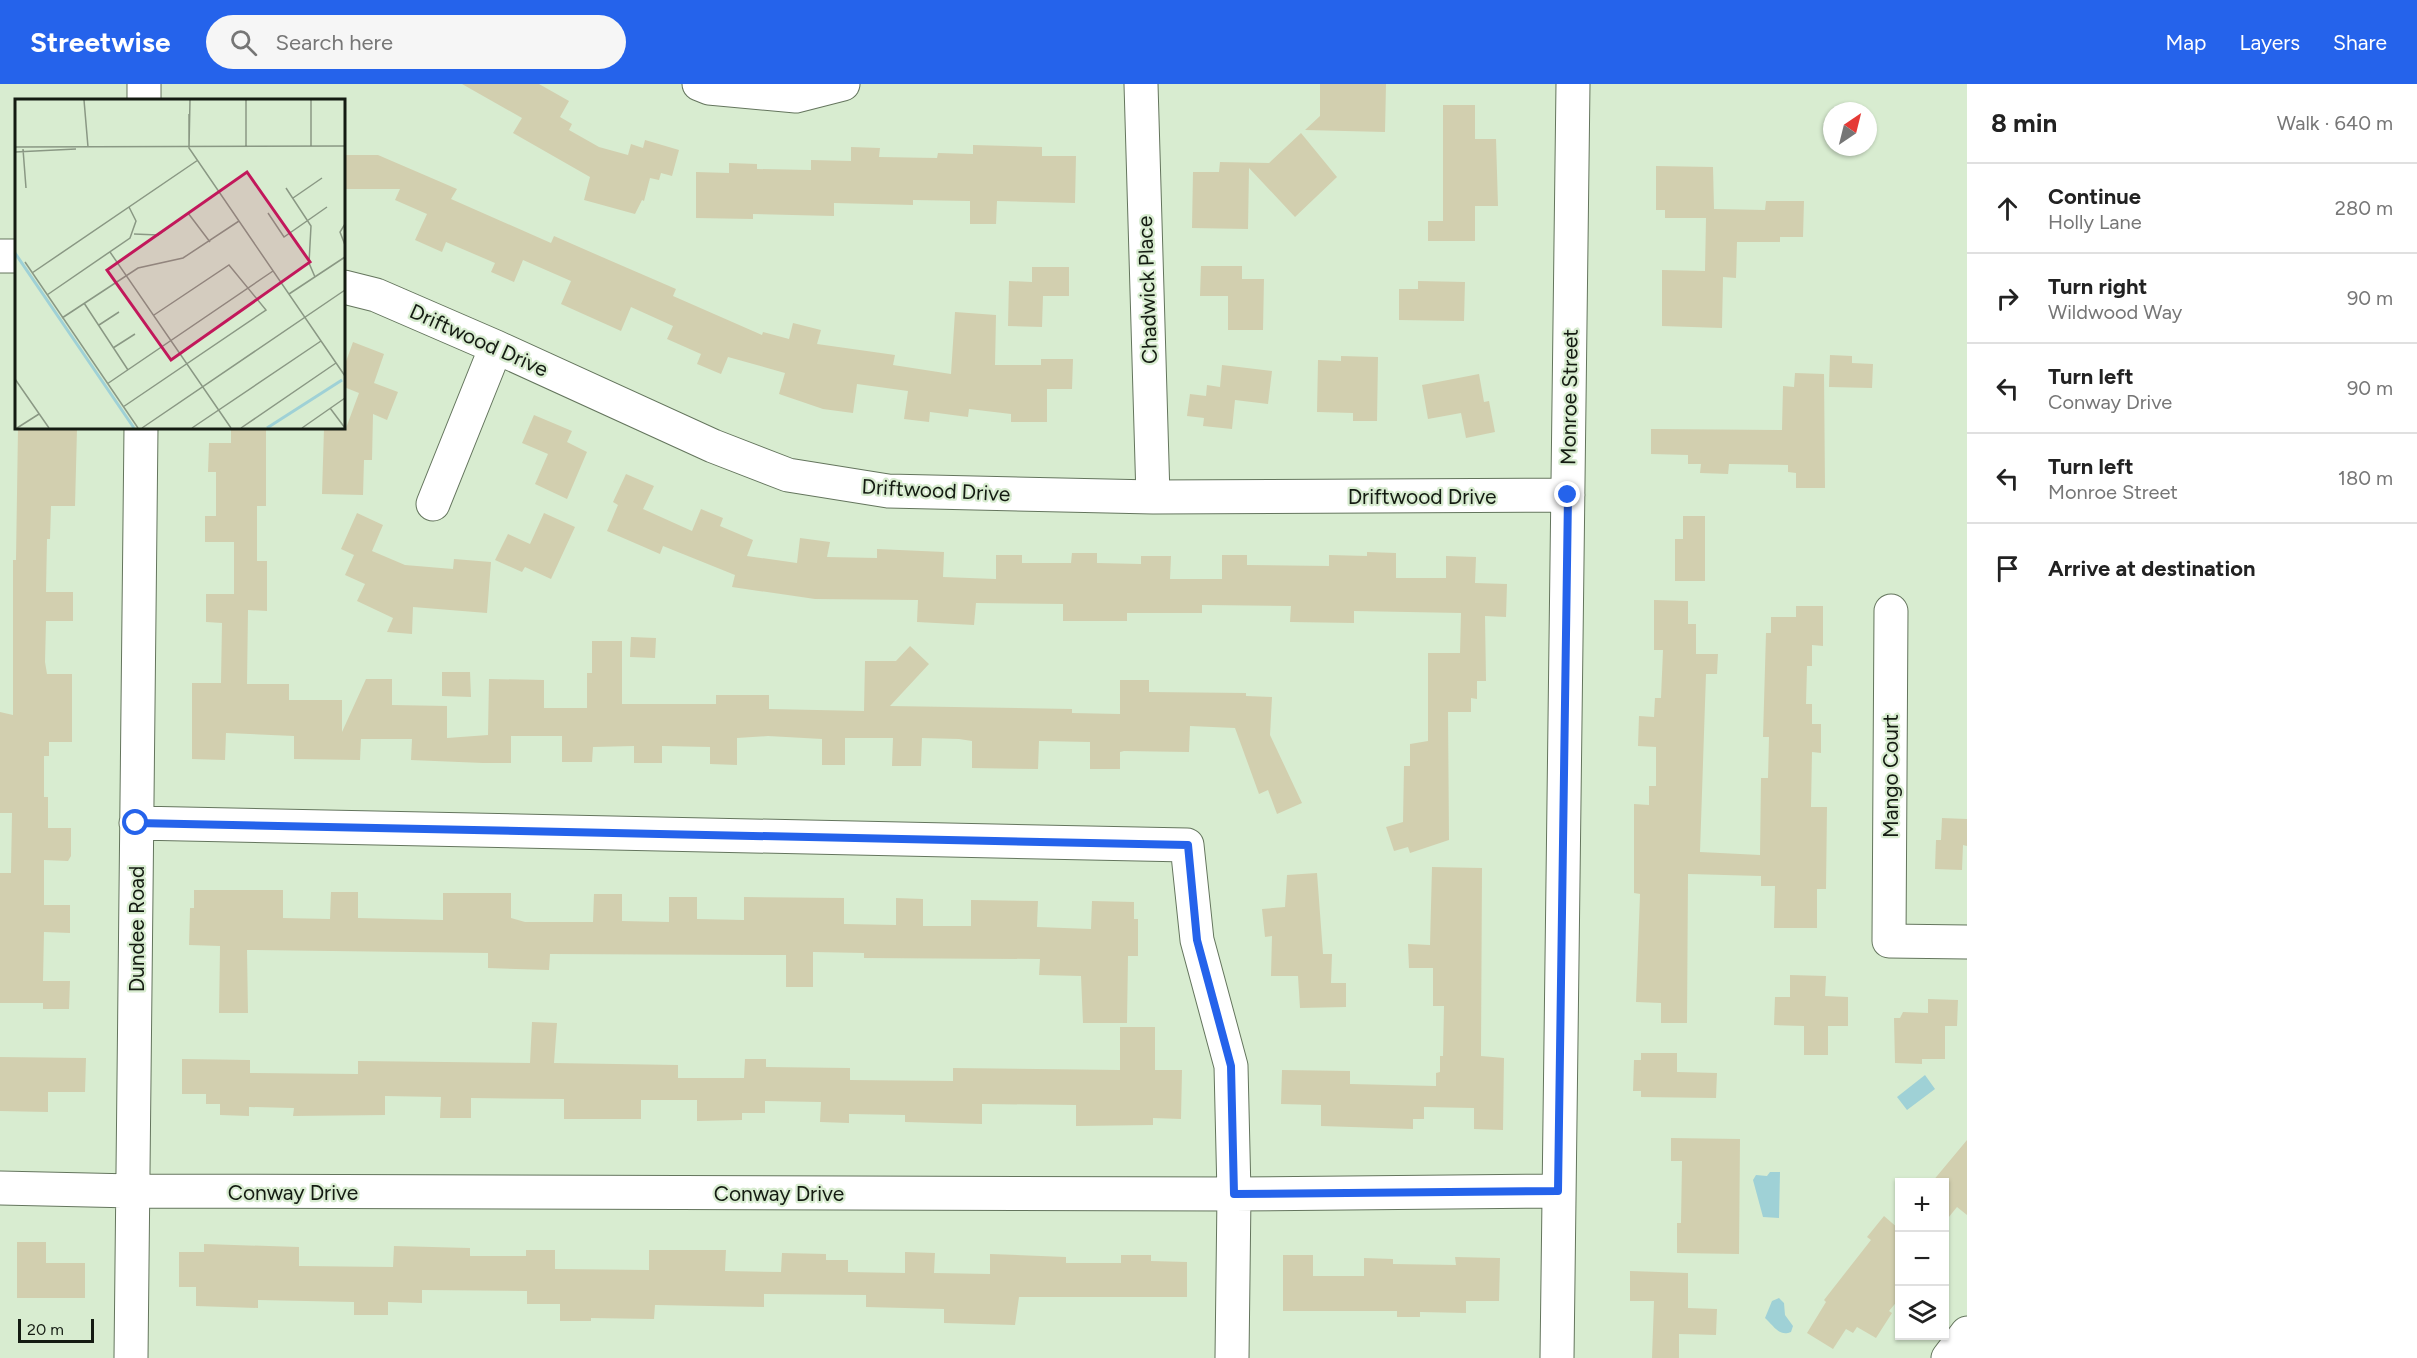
<!DOCTYPE html>
<meta charset="utf-8">
<style>
:root{--surface:#fff;--page:#f6f6f6;--text:#222;--muted:#767676;--line:#e0e0e0;--accent:#2563eb}
body{margin:0;font-family:Figtree,sans-serif;background:var(--page);color:var(--text)}
.controls{position:absolute;right:18px;bottom:18px;display:grid;overflow:hidden;border-radius:0px;box-shadow:0 2px 4px #0004}
.controls button{width:54px;height:54px;display:grid;place-items:center;padding:0;border:0;border-bottom:2px solid var(--line);background:var(--surface);color:var(--text);font:30px sans-serif}
.compass{position:absolute;left:1823px;top:18px;width:54px;height:54px;border-radius:50%;background:var(--surface);box-shadow:0 2px 4px #0004;rotate:35deg}
.scale{position:absolute;left:18px;bottom:15px;width:76px;box-sizing:border-box;padding-left:6px;border:3px solid #141b12;border-top:0;font-size:16px;line-height:21px;white-space:nowrap;color:#141b12;-webkit-text-stroke:4px #d8ecd0;paint-order:stroke}
.stop{position:absolute;width:18px;height:18px;margin:-14px;border:4px solid #2563eb;border-radius:50%;background:#fff}
.stop.end{background:#2563eb;border-color:#fff;box-shadow:0 2px 6px #0008}
.list{margin:0;padding:0;list-style:none}
h2{display:flex;justify-content:space-between;align-items:center;height:78px;margin:0;padding:0 24px;font-size:26px}
h2 small{font-size:20px;font-weight:400;color:var(--muted)}
.list li{display:grid;grid-template-columns:39px 1fr auto;gap:18px;align-items:center;box-sizing:border-box;height:90px;padding:0 24px;border-top:2px solid var(--line)}
.list b{display:block;font-size:22px;white-space:nowrap}
.list p{margin:0;font-size:20px;white-space:nowrap;color:var(--muted)}
.list em{font-size:20px;font-style:normal;color:var(--muted)}
.icon{flex:none;width:33px;height:33px;fill:none;stroke:currentColor;stroke-width:2;stroke-linecap:round;stroke-linejoin:round}
.map{position:relative;flex:none;width:1967px;height:1274px;overflow:hidden}
header{display:flex;align-items:center;gap:36px;box-sizing:border-box;height:84px;padding:0 30px;background:var(--accent);color:#fff}
header strong{font-size:28px}
nav{display:flex;gap:33px;margin-inline-start:auto;font-size:21px}
.search{width:420px;height:54px;background:var(--page);display:flex;align-items:center;gap:15px;box-sizing:border-box;padding:0 21px;border-radius:33px;color:var(--muted);font-size:22px}
main{display:flex}
aside{flex:1;background:var(--surface)}
.map>svg:first-child{display:block}
.water{fill:#9fd1d6}
.building{fill:#d2cfaf}
.lines{fill:none;stroke-linecap:round;stroke-linejoin:round}
.minor-casing{stroke:#64755d;stroke-width:35}
.minor{stroke:#fff;stroke-width:33}
.route{stroke:#2563eb;stroke-width:8}
.labels{text-anchor:middle;dominant-baseline:central;stroke-width:4.5;stroke-linejoin:round;paint-order:stroke}
.street-label{font-size:21px;fill:#141b12;stroke:#d8ecd0}
.inset-river{fill:none;stroke:#9fd1d6;stroke-width:3}
.inset-road{fill:none;stroke:#8a9884;stroke-width:1.5}
.view{fill:#c2185b;fill-opacity:0.15;stroke:#c2185b;stroke-width:3}
.inset-edge{fill:none;stroke:#141b12;stroke-width:3}
</style>
<header>
<strong>Streetwise</strong>
<div class="search"><svg class="icon" aria-label="search" viewBox="0 0 24 24"><circle cx="10" cy="10" r="6"/><path d="M15 15l6 6"/></svg>Search here</div>
<nav><a>Map</a><a>Layers</a><a>Share</a></nav>
</header>
<main>
<div class="map">
<svg width="1967" height="1274" viewBox="0 0 1967 1274">
<rect width="100%" height="100%" fill="#d8ecd0"/>
<path class="water" d="M 1925,991 L 1935,1005 L 1907,1026 L 1897,1013 Z
M 1770,1088 L 1780,1088 L 1779,1134 L 1763,1133 L 1753,1096 L 1756,1091 L 1767,1092 Z
M 1779,1214 L 1784,1219 L 1785,1231 L 1793,1242 L 1791,1248 C 1779,1253 1774,1242 1765,1234 L 1772,1217 Z"/>
<path class="building" d="M 462,0 L 539,0 L 569,17 L 560,33 L 572,40 L 569,46 L 599,63 L 628,71 L 631,60 L 643,64 L 645,56 L 679,66 L 672,92 L 661,89 L 659,96 L 650,94 L 644,117 L 642,116 L 635,130 L 584,116 L 590,93 L 513,49 L 522,34 Z
M 1320,0 L 1386,0 L 1385,48 L 1305,46 L 1320,32 Z
M 1443,21 L 1475,21 L 1475,55 L 1496,55 L 1498,122 L 1475,122 L 1475,157 L 1428,157 L 1428,137 L 1443,137 Z
M 1301,49 L 1337,93 L 1295,133 L 1249,84 L 1248,145 L 1192,144 L 1193,88 L 1219,88 L 1220,78 L 1269,79 Z
M 973,61 L 1042,63 L 1042,72 L 1076,72 L 1075,119 L 997,117 L 996,140 L 970,140 L 970,117 L 913,116 L 913,121 L 834,119 L 834,132 L 753,130 L 753,135 L 696,134 L 696,88 L 729,89 L 729,79 L 757,80 L 757,85 L 811,86 L 811,76 L 851,77 L 851,63 L 880,64 L 879,73 L 937,74 L 938,69 L 973,70 Z
M 344,71 L 378,71 L 457,105 L 451,115 L 551,159 L 554,152 L 602,173 L 676,205 L 673,212 L 762,251 L 763,248 L 789,255 L 793,239 L 821,246 L 817,260 L 895,271 L 893,281 L 951,290 L 955,228 L 996,231 L 995,281 L 1041,281 L 1041,275 L 1073,275 L 1072,305 L 1047,305 L 1047,338 L 1011,338 L 1011,330 L 969,325 L 968,333 L 930,328 L 929,338 L 904,335 L 908,307 L 857,300 L 853,329 L 823,325 L 779,310 L 785,289 L 728,273 L 721,290 L 697,280 L 701,270 L 667,255 L 673,242 L 631,223 L 621,247 L 561,220 L 571,197 L 523,176 L 514,198 L 491,188 L 495,179 L 446,158 L 442,168 L 415,156 L 427,130 L 395,116 L 400,105 L 344,105 Z
M 1656,82 L 1713,83 L 1714,125 L 1765,126 L 1766,117 L 1804,117 L 1803,153 L 1780,153 L 1780,158 L 1737,158 L 1736,194 L 1723,193 L 1722,244 L 1662,242 L 1662,186 L 1705,187 L 1706,134 L 1665,134 L 1665,126 L 1656,126 Z
M 1201,182 L 1242,182 L 1242,195 L 1264,195 L 1263,246 L 1228,246 L 1228,212 L 1200,212 Z
M 1032,183 L 1069,183 L 1069,212 L 1043,212 L 1042,243 L 1008,242 L 1009,197 L 1032,198 Z
M 1418,197 L 1465,198 L 1464,237 L 1399,236 L 1399,205 L 1418,205 Z
M 353,258 L 384,270 L 374,299 L 398,308 L 387,336 L 373,330 L 372,376 L 364,376 L 363,411 L 322,410 L 324,344 L 346,344 L 359,309 L 344,303 L 344,283 Z
M 1830,271 L 1852,272 L 1852,279 L 1873,280 L 1872,304 L 1829,303 Z
M 1341,272 L 1378,273 L 1377,337 L 1353,337 L 1353,329 L 1317,328 L 1318,276 L 1341,277 Z
M 1222,281 L 1272,287 L 1268,320 L 1235,316 L 1232,345 L 1203,342 L 1204,334 L 1187,332 L 1190,310 L 1206,312 L 1207,301 L 1220,303 Z
M 1795,289 L 1824,290 L 1825,404 L 1796,404 L 1796,389 L 1788,388 L 1788,381 L 1729,380 L 1728,390 L 1700,389 L 1701,380 L 1688,380 L 1688,371 L 1651,370 L 1651,345 L 1782,346 L 1783,302 L 1794,303 Z
M 1479,290 L 1484,318 L 1489,317 L 1495,348 L 1466,354 L 1461,329 L 1428,335 L 1422,301 Z
M 534,331 L 572,347 L 567,358 L 587,368 L 567,415 L 535,400 L 548,370 L 522,359 Z
M 18,344 L 77,345 L 75,422 L 51,422 L 50,455 L 47,455 L 46,508 L 73,508 L 73,537 L 46,537 L 45,578 L 47,590 L 72,590 L 72,658 L 49,658 L 49,672 L 44,672 L 44,713 L 48,713 L 48,744 L 71,744 L 71,772 L 68,777 L 44,776 L 44,821 L 70,821 L 70,849 L 44,848 L 43,897 L 70,897 L 69,925 L 43,925 L 43,919 L 0,919 L 0,789 L 11,789 L 12,729 L 0,729 L 0,628 L 13,631 L 13,476 L 16,476 Z
M 231,344 L 266,344 L 266,422 L 257,422 L 257,477 L 267,477 L 267,527 L 248,526 L 247,600 L 289,600 L 289,616 L 342,616 L 342,648 L 366,595 L 392,595 L 392,621 L 447,622 L 447,654 L 488,651 L 489,595 L 544,596 L 544,624 L 587,624 L 587,589 L 592,589 L 592,557 L 622,557 L 622,620 L 716,620 L 716,611 L 769,611 L 769,625 L 864,627 L 865,577 L 896,577 L 910,562 L 929,580 L 890,622 L 1072,625 L 1072,629 L 1120,630 L 1120,596 L 1149,596 L 1149,608 L 1246,609 L 1246,612 L 1272,613 L 1270,651 L 1302,719 L 1277,730 L 1268,706 L 1259,710 L 1235,644 L 1190,642 L 1189,668 L 1124,667 L 1120,668 L 1120,685 L 1090,685 L 1090,658 L 1039,657 L 1038,685 L 972,684 L 972,657 L 959,655 L 922,654 L 921,682 L 892,682 L 893,654 L 845,654 L 845,681 L 822,681 L 822,655 L 768,652 L 737,654 L 737,681 L 710,680 L 710,663 L 662,662 L 662,679 L 634,679 L 634,662 L 593,663 L 592,678 L 562,678 L 562,652 L 511,652 L 511,679 L 483,679 L 411,676 L 412,655 L 361,655 L 360,676 L 294,675 L 294,652 L 226,649 L 225,676 L 192,675 L 192,599 L 221,599 L 222,539 L 206,538 L 206,510 L 234,510 L 234,458 L 205,458 L 205,432 L 216,432 L 216,388 L 208,388 L 209,359 L 231,359 Z
M 626,390 L 654,402 L 643,425 L 692,447 L 701,425 L 723,434 L 720,442 L 753,456 L 747,472 L 797,479 L 800,454 L 830,458 L 827,473 L 877,474 L 877,465 L 944,468 L 943,493 L 996,495 L 996,471 L 1022,471 L 1022,479 L 1071,479 L 1072,469 L 1097,469 L 1097,479 L 1141,480 L 1141,472 L 1171,472 L 1170,495 L 1222,495 L 1222,471 L 1247,471 L 1247,481 L 1329,482 L 1329,471 L 1367,472 L 1367,468 L 1396,469 L 1396,494 L 1446,494 L 1446,472 L 1476,473 L 1475,499 L 1507,500 L 1506,533 L 1485,532 L 1486,597 L 1477,597 L 1477,615 L 1471,614 L 1471,628 L 1448,628 L 1449,756 L 1410,769 L 1408,763 L 1394,767 L 1386,743 L 1403,738 L 1404,682 L 1410,682 L 1410,660 L 1428,657 L 1428,569 L 1460,569 L 1461,529 L 1354,527 L 1354,539 L 1290,538 L 1291,522 L 1202,521 L 1202,529 L 1127,529 L 1127,537 L 1063,537 L 1063,520 L 976,519 L 974,541 L 917,538 L 918,516 L 815,515 L 732,503 L 735,491 L 663,462 L 660,470 L 607,447 L 618,421 L 613,418 Z
M 357,429 L 383,441 L 372,467 L 405,481 L 453,485 L 454,475 L 491,478 L 487,529 L 413,523 L 412,550 L 387,548 L 393,534 L 357,517 L 365,500 L 345,491 L 354,471 L 341,465 Z
M 544,429 L 575,443 L 551,495 L 525,483 L 522,488 L 495,476 L 508,450 L 530,460 Z
M 1683,432 L 1705,432 L 1705,497 L 1675,497 L 1675,455 L 1683,455 Z
M 1654,516 L 1688,517 L 1688,540 L 1696,540 L 1696,570 L 1718,570 L 1717,590 L 1706,590 L 1700,768 L 1760,771 L 1761,694 L 1768,694 L 1769,653 L 1763,653 L 1766,549 L 1771,549 L 1771,533 L 1796,533 L 1796,522 L 1823,522 L 1823,562 L 1812,561 L 1812,582 L 1807,582 L 1806,620 L 1812,620 L 1812,640 L 1821,640 L 1821,669 L 1812,668 L 1811,723 L 1827,723 L 1826,805 L 1817,805 L 1817,844 L 1774,844 L 1775,802 L 1761,802 L 1761,792 L 1688,790 L 1687,939 L 1661,939 L 1661,919 L 1636,918 L 1640,810 L 1634,809 L 1634,720 L 1649,721 L 1649,702 L 1656,702 L 1656,663 L 1638,662 L 1639,632 L 1654,633 L 1655,614 L 1661,614 L 1663,566 L 1654,566 Z
M 631,553 L 656,554 L 655,574 L 630,573 Z
M 442,588 L 470,588 L 471,613 L 442,612 Z
M 1942,734 L 1967,735 L 1967,762 L 1963,761 L 1962,786 L 1935,785 L 1936,756 L 1941,756 Z
M 1432,783 L 1482,784 L 1481,972 L 1504,974 L 1503,1046 L 1474,1045 L 1474,1024 L 1424,1023 L 1424,1035 L 1413,1035 L 1413,1045 L 1321,1042 L 1321,1021 L 1281,1020 L 1282,986 L 1350,987 L 1350,1000 L 1436,1002 L 1436,989 L 1440,988 L 1440,972 L 1443,972 L 1444,922 L 1433,922 L 1433,884 L 1409,884 L 1408,860 L 1430,861 Z
M 1317,789 L 1323,870 L 1332,870 L 1331,899 L 1346,899 L 1346,923 L 1300,924 L 1298,892 L 1271,892 L 1272,852 L 1265,853 L 1262,825 L 1285,823 L 1287,791 Z
M 194,806 L 283,806 L 283,834 L 330,835 L 331,808 L 358,808 L 358,834 L 443,836 L 443,809 L 511,809 L 511,834 L 525,838 L 593,838 L 594,810 L 622,810 L 622,837 L 669,838 L 669,813 L 697,813 L 697,835 L 744,836 L 744,813 L 844,814 L 844,840 L 896,841 L 896,814 L 923,815 L 923,842 L 971,842 L 971,816 L 1038,817 L 1037,843 L 1091,845 L 1092,817 L 1134,818 L 1134,835 L 1138,835 L 1138,872 L 1128,872 L 1127,939 L 1083,939 L 1081,892 L 1039,891 L 1040,875 L 864,874 L 864,869 L 813,868 L 813,903 L 786,903 L 786,871 L 550,870 L 549,886 L 488,884 L 488,869 L 247,866 L 248,929 L 219,929 L 220,862 L 189,861 L 190,824 L 194,824 Z
M 1790,891 L 1826,892 L 1825,912 L 1848,913 L 1848,942 L 1828,942 L 1828,971 L 1804,971 L 1804,942 L 1774,941 L 1775,913 L 1790,913 Z
M 1928,915 L 1958,916 L 1957,942 L 1945,942 L 1945,975 L 1922,975 L 1922,980 L 1895,979 L 1894,934 L 1900,934 L 1903,928 L 1928,929 Z
M 532,938 L 557,939 L 554,979 L 678,981 L 678,994 L 744,994 L 745,975 L 766,975 L 766,983 L 850,984 L 850,996 L 953,997 L 953,984 L 1120,986 L 1120,943 L 1155,943 L 1155,986 L 1182,986 L 1181,1035 L 1153,1034 L 1153,1041 L 1076,1042 L 1076,1021 L 982,1020 L 982,1040 L 905,1038 L 905,1031 L 849,1030 L 849,1039 L 820,1038 L 821,1018 L 765,1017 L 765,1029 L 742,1029 L 742,1036 L 697,1037 L 697,1016 L 641,1016 L 641,1035 L 564,1035 L 564,1015 L 471,1014 L 471,1034 L 440,1034 L 441,1013 L 385,1012 L 385,1031 L 293,1032 L 294,1024 L 249,1023 L 249,1032 L 220,1031 L 220,1020 L 206,1020 L 206,1010 L 182,1010 L 182,975 L 250,976 L 250,989 L 358,990 L 358,977 L 530,979 Z
M 1641,969 L 1677,969 L 1677,988 L 1717,989 L 1716,1014 L 1641,1013 L 1641,1007 L 1633,1007 L 1634,976 L 1641,976 Z
M 0,973 L 86,974 L 85,1008 L 48,1008 L 48,1028 L 0,1027 Z
M 1671,1054 L 1740,1055 L 1739,1170 L 1677,1169 L 1677,1139 L 1681,1139 L 1682,1077 L 1671,1077 Z
M 1967,1056 L 1967,1131 L 1957,1123 L 1944,1139 L 1944,1098 L 1932,1098 Z
M 1884,1132 L 1899,1145 L 1899,1215 L 1889,1227 L 1892,1229 L 1876,1254 L 1857,1243 L 1853,1249 L 1846,1245 L 1833,1265 L 1807,1249 L 1826,1218 L 1824,1216 L 1871,1156 L 1867,1153 Z
M 17,1158 L 46,1158 L 46,1179 L 85,1179 L 85,1214 L 17,1214 Z
M 204,1160 L 299,1163 L 299,1182 L 393,1183 L 394,1162 L 470,1164 L 470,1172 L 526,1172 L 526,1166 L 555,1166 L 555,1185 L 649,1186 L 649,1166 L 726,1166 L 725,1187 L 781,1188 L 782,1169 L 826,1170 L 826,1176 L 848,1176 L 848,1188 L 905,1189 L 905,1168 L 935,1169 L 934,1189 L 990,1190 L 990,1170 L 1066,1173 L 1066,1179 L 1121,1179 L 1121,1171 L 1151,1171 L 1151,1177 L 1187,1178 L 1187,1213 L 1019,1213 L 1015,1241 L 944,1239 L 944,1225 L 866,1223 L 866,1211 L 764,1210 L 764,1223 L 655,1221 L 654,1235 L 591,1234 L 591,1237 L 560,1237 L 560,1220 L 527,1220 L 527,1207 L 422,1206 L 422,1219 L 388,1218 L 388,1231 L 354,1231 L 354,1218 L 258,1216 L 258,1224 L 196,1222 L 196,1203 L 179,1203 L 179,1168 L 204,1168 Z
M 1283,1171 L 1313,1171 L 1313,1192 L 1364,1192 L 1364,1174 L 1393,1175 L 1393,1180 L 1456,1181 L 1455,1173 L 1500,1174 L 1499,1217 L 1466,1217 L 1466,1229 L 1420,1228 L 1420,1233 L 1397,1233 L 1397,1227 L 1283,1227 Z
M 1630,1187 L 1688,1189 L 1688,1224 L 1717,1225 L 1716,1251 L 1679,1250 L 1679,1274 L 1652,1274 L 1654,1217 L 1630,1217 Z"/>
<g class="lines">
<defs>
<path id="minor" d="M 699,0 L 709,4 L 796,12 L 843,0
M 1141,0 L 1153,413
M 144,16 L 144,0
M 0,172 L 16,172
M 344,203 L 376,211 L 496,263 L 713,362 L 788,391 L 888,407 L 1153,413 L 1568,411
M 433,420 L 496,263
M 1891,527 L 1889,857 L 1967,858
M 136,739 L 1187,761 L 1197,856 L 1231,982 L 1234,1110 L 1232,1274
M 0,1104 L 133,1107 L 1234,1110 L 1558,1107
M 131,1274 L 141,344
M 1557,1274 L 1573,0
M 1948,1274 L 1967,1249"/>
</defs>
<use href="#minor" class="minor-casing"/>
<use href="#minor" class="minor"/>
</g>
<g class="lines">
<path class="route" d="M 136,739 L 1188,761 L 1197,856 L 1231,982 L 1234,1110 L 1558,1107 L 1568,411"/>
</g>
<g class="labels">
<g class="street-label">
<text transform="translate(1147 206) rotate(-92)">Chadwick Place</text>
<text transform="translate(479 256) rotate(24)">Driftwood Drive</text>
<text transform="translate(1569 313) rotate(-89)">Monroe Street</text>
<text transform="translate(936 406) rotate(3)">Driftwood Drive</text>
<text x="1422" y="412">Driftwood Drive</text>
<text transform="translate(1890 692) rotate(-90)">Mango Court</text>
<text transform="translate(136 845) rotate(-90)">Dundee Road</text>
<text x="293" y="1108">Conway Drive</text>
<text x="779" y="1109">Conway Drive</text>
</g>
</g>
<g transform="translate(15 15)">
<rect width="330" height="330" fill="#d8ecd0"/>
<path class="inset-river" d="M 0,154 L 119,329M 252,329 L 327,281"/>
<path class="inset-road" d="M 69,1 L 73,48M 231,1 L 231,48M 296,1 L 296,48M 174,15 L 174,49 L 330,277M 0,48 L 330,47M 174,49 L 175,1M 8,50 L 11,89M 0,53 L 61,50M 271,89 L 296,127 L 294,164 L 300,178M 278,99 L 307,79M 173,114 L 195,143M 253,114 L 269,138 L 312,108M 330,125 L 325,133 L 330,146M 119,135 L 143,136 L 180,109M 95,153 L 216,329M 10,163 L 123,329M 17,174 L 183,61M 274,195 L 330,158M 32,196 L 115,139 L 121,122 L 114,108M 69,204 L 113,271M 47,219 L 123,169 L 168,159 L 224,122M 84,226 L 104,213M 98,249 L 120,235M 0,280 L 34,329M 92,285 L 258,172M 108,308 L 251,211 L 214,166 L 139,216M 315,309 L 330,329M 2,329 L 24,315M 127,329 L 330,191M 177,329 L 306,242M 226,329 L 321,264M 287,329 L 330,299"/>
<path class="view" d="M 232,73 L 295,163 L 156,261 L 92,171 Z"/>
<rect width="330" height="330" class="inset-edge"/>
</g>
</svg>
<div class="controls">
<button>+</button>
<button>−</button>
<button><svg class="icon" aria-label="layers" viewBox="0 0 24 24"><path d="M12 4l9 5-9 5-9-5zM3 14l9 5 9-5"/></svg></button>
</div>
<svg class="compass" viewBox="-18 -18 36 36"><path d="M0-13l5 13h-10z" fill="#e53935"/><path d="M0 13l5-13h-10z" fill="#767676"/></svg>
<div class="scale">20 m</div>
<div class="stop" style="left:136px;top:739px"></div>
<div class="stop end" style="left:1568px;top:411px"></div>
</div>
<aside>
<h2>8 min<small>Walk · 640 m</small></h2>
<ul class="list">
<li><svg class="icon" aria-label="ahead" viewBox="0 0 24 24"><path d="M12 20V5M6 11l6-6 6 6"/></svg><div><b>Continue</b><p>Holly Lane</p></div><em>280 m</em></li>
<li><svg class="icon" aria-label="right" viewBox="0 0 24 24"><path d="M7 20v-9h11M14 6l5 5-5 5"/></svg><div><b>Turn right</b><p>Wildwood Way</p></div><em>90 m</em></li>
<li><svg class="icon" aria-label="left" viewBox="0 0 24 24"><path d="M17 20v-9H6M10 6l-5 5 5 5"/></svg><div><b>Turn left</b><p>Conway Drive</p></div><em>90 m</em></li>
<li><svg class="icon" aria-label="left" viewBox="0 0 24 24"><path d="M17 20v-9H6M10 6l-5 5 5 5"/></svg><div><b>Turn left</b><p>Monroe Street</p></div><em>180 m</em></li>
<li><svg class="icon" aria-label="arrive" viewBox="0 0 24 24"><path d="M6 21V4h12l-3 4 3 4H6"/></svg><div><b>Arrive at destination</b></div></li>
</ul>
</aside>
</main>
